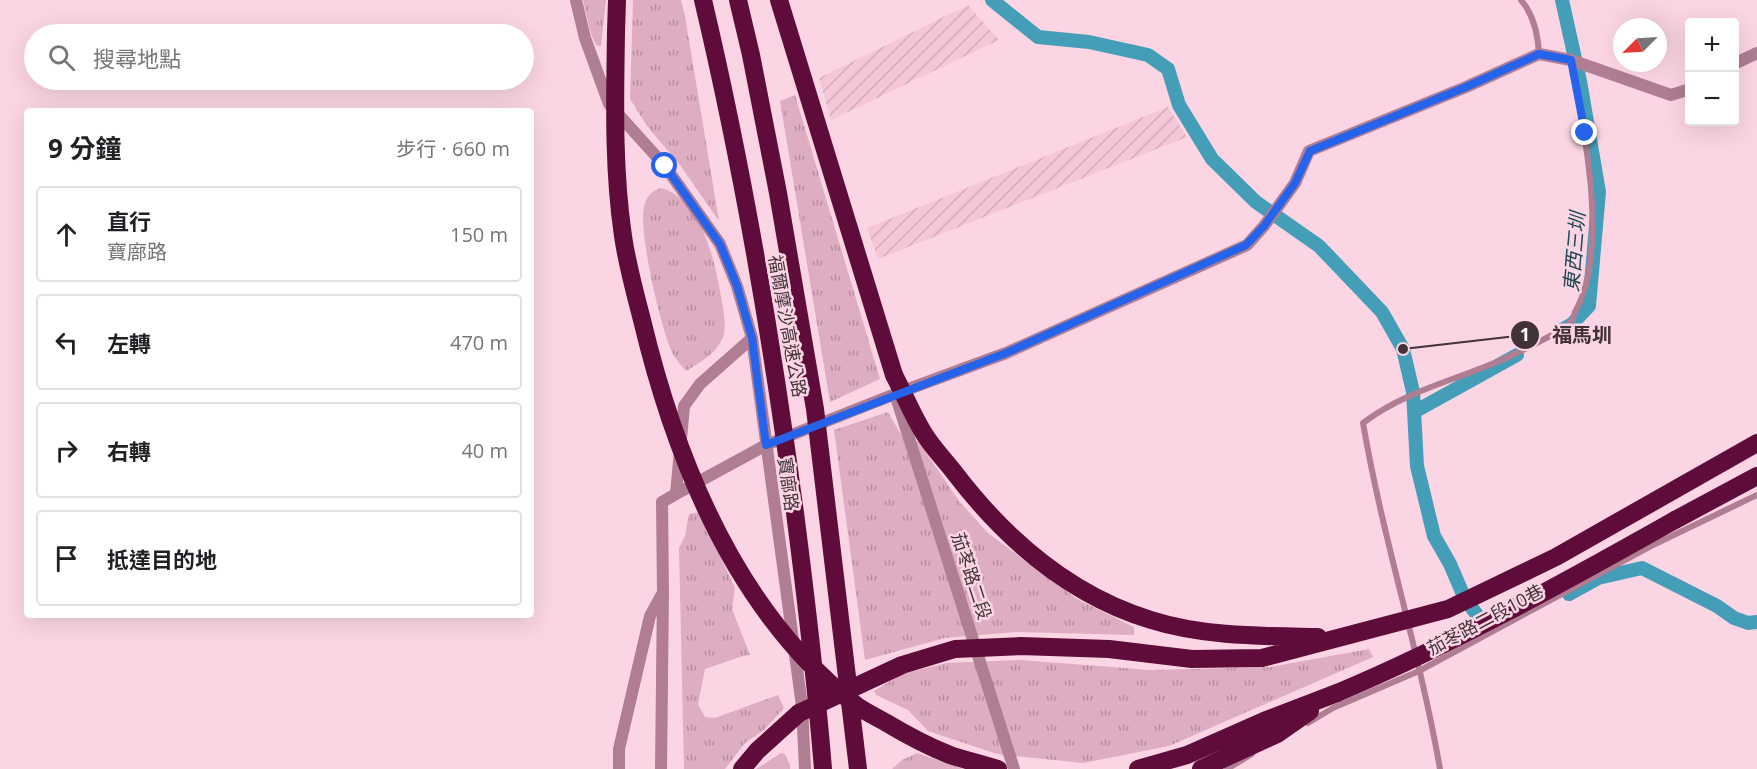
<!DOCTYPE html>
<html lang="zh-TW">
<meta charset="utf-8">
<style>
:root{--surface:#fff;--page:#f2f2f2;--text:#202124;--muted:#757577;--line:#e0e0e0}
body{margin:0;font-family:"Open Sans","Noto Sans TC",sans-serif;background:var(--page);color:var(--text)}
.controls{position:absolute;right:18px;top:18px;display:grid;overflow:hidden;border-radius:6px;box-shadow:0 6px 24px #0002}
.controls button{width:54px;height:54px;display:grid;place-items:center;padding:0;border:0;border-bottom:2px solid var(--line);background:var(--surface);color:var(--text);font:30px sans-serif}
.compass{position:absolute;left:1613px;top:18px;width:54px;height:54px;border-radius:50%;background:var(--surface);box-shadow:0 6px 24px #0002;rotate:246deg}
.stop{position:absolute;width:18px;height:18px;margin:-14px;border:4px solid #2563eb;border-radius:50%;background:#fff}
.stop.end{background:#2563eb;border-color:#fff;box-shadow:0 2px 6px #0008}
.list{margin:0;padding:0;list-style:none}
h2{display:flex;justify-content:space-between;align-items:center;height:78px;margin:0;padding:0 24px;font-size:26px}
h2 small{font-size:20px;font-weight:400;color:var(--muted)}
.list li{display:grid;grid-template-columns:39px 1fr auto;gap:18px;align-items:center;box-sizing:border-box;height:96px;margin:0 12px 12px;padding:0 12px;border:2px solid var(--line);border-radius:6px}
.list b{display:block;font-size:22px;white-space:nowrap}
.list p{margin:0;font-size:20px;white-space:nowrap;color:var(--muted)}
.list em{font-size:20px;font-style:normal;color:var(--muted)}
.icon{flex:none;width:33px;height:33px;fill:none;stroke:currentColor;stroke-width:2;stroke-linecap:round;stroke-linejoin:round}
.map{position:relative;flex:none;width:1757px;height:769px;overflow:hidden}
.search{position:absolute;background:var(--surface);box-shadow:0 6px 24px #0002;left:24px;top:24px;width:510px;height:66px;display:flex;align-items:center;gap:15px;box-sizing:border-box;padding:0 21px;border-radius:33px;color:var(--muted);font-size:22px}
.panel{position:absolute;background:var(--surface);box-shadow:0 6px 24px #0002;left:24px;top:108px;width:510px;height:510px;border-radius:6px}
.map>svg:first-child{display:block}
.industrial{fill:url(#industrial-furrows)}
.grass{fill:url(#grass-tufts)}
.lines{fill:none;stroke-linecap:round;stroke-linejoin:round}
.canal{stroke:#459eb8;stroke-width:14}
.service{stroke:#b07d92;stroke-width:6}
.minor{stroke:#b07d92;stroke-width:12}
.motorway{stroke:#5f0c3a;stroke-width:18}
.motorway-bridge{stroke:#5f0c3a;stroke-width:18}
.route{stroke:#2563eb;stroke-width:8}
.labels{text-anchor:middle;dominant-baseline:central;stroke-width:5;stroke-linejoin:round;paint-order:stroke}
.street-label{font-size:18px;fill:#423339;stroke:#fcd5e4}
.water-label{font-size:20px;font-style:italic;fill:#204854;stroke:#fcd5e4}
.leader{fill:none;stroke:#423339;stroke-width:2}
.callout-dot{fill:#423339;stroke:#fcd5e4;stroke-width:2}
.mark-label{font-size:18px;text-anchor:middle;font-weight:bold;fill:#fff}
.callout-label{font-size:20px;text-anchor:middle;font-weight:bold;fill:#423339;stroke:#fcd5e4;stroke-width:5;stroke-linejoin:round;paint-order:stroke}
</style>
<div class="map">
<svg width="1757" height="769" viewBox="0 0 1757 769">
<defs>
<pattern id="industrial-furrows" width="10" height="10" patternUnits="userSpaceOnUse" patternTransform="scale(1.5)"><rect width="10" height="10" fill="#f5c6d8"/><path d="M-1 1l2-2M0 10L10 0M9 11l2-2" fill="none" stroke="#d3abba"/></pattern>
<pattern id="grass-tufts" width="24" height="20" patternUnits="userSpaceOnUse" patternTransform="scale(1.5)"><rect width="24" height="20" fill="#dfadc1"/><path d="M3 7l-1-3M5 7V3M7 7l1-3M15 17l-1-3M17 17v-4M19 17l1-3" fill="none" stroke="#b68d9e"/></pattern>
</defs>
<rect width="100%" height="100%" fill="#fcd5e4"/>
<path class="industrial" d="M 968,5 L 999,40 L 831,120 L 819,78 Z
M 1168,107 L 1187,137 L 878,259 L 867,228 Z"/>
<path class="grass" d="M 583,0 L 606,0 L 601,46 L 596,45 L 591,34 Z
M 633,0 L 681,0 L 685,16 L 719,221 L 680,165 L 647,126 L 630,99 Z
M 795,95 L 880,379 L 830,402 L 780,101 Z
M 661,188 C 701,198 715,261 721,296 C 723,308 727,326 723,337 C 716,354 701,362 686,371 C 681,365 675,359 672,352 C 661,329 636,224 645,203 C 648,194 653,191 661,188 Z
M 888,412 L 907,445 L 918,441 L 959,501 L 988,533 L 1077,599 L 1134,627 L 1134,635 L 1017,632 L 945,638 L 865,660 L 834,430 Z
M 700,512 L 735,588 L 732,609 L 750,655 L 743,656 L 705,669 L 698,704 L 705,717 L 715,718 L 778,695 L 784,708 L 764,730 L 745,743 L 725,769 L 684,769 L 679,548 L 685,536 L 689,514 Z
M 1369,649 L 1373,657 L 1169,746 L 1083,763 L 997,754 L 928,731 L 908,710 L 876,695 L 874,691 L 901,674 L 947,663 L 1021,660 L 1150,670 L 1270,667 Z
M 781,753 L 785,754 L 790,765 L 790,769 L 756,769 Z
M 917,753 L 964,769 L 892,769 L 902,760 Z"/>
<g class="lines">
<path class="canal" d="M 992,0 L 1038,37 L 1089,42 L 1148,55 L 1168,69 L 1179,105 L 1212,159 L 1256,202 L 1319,246 L 1382,312 L 1403,349 L 1413,392 L 1417,466 L 1434,536 L 1450,564 L 1465,599 L 1481,620 L 1492,624
M 1558,332 L 1572,324 L 1589,306 L 1599,192 L 1580,81 L 1562,0
M 1414,412 L 1517,355
M 1569,594 L 1598,578 L 1642,568 L 1717,606 L 1734,618 L 1748,623 L 1757,622"/>
<path class="service" d="M 1521,0 C 1534,15 1538,34 1539,54
M 1308,723 L 1333,708 L 1419,671 L 1651,546 L 1757,495
M 1227,769 L 1252,754
M 1440,769 C 1420,653 1383,540 1363,423 C 1405,391 1456,380 1504,359 C 1518,352 1558,334 1569,324 C 1571,322 1574,316 1575,312 C 1610,251 1584,128 1571,60"/>
<path class="minor" d="M 576,0 L 585,38 L 609,104 L 665,166 L 720,244 L 737,286 L 752,338 L 802,706 L 805,769
M 1734,64 L 1757,53
M 895,394 L 1014,769
M 676,494 L 766,445 L 895,394 L 1006,353 L 1247,245 L 1264,226 L 1295,183 L 1309,151 L 1466,87 L 1539,54 L 1571,60 L 1671,95 L 1690,89
M 619,769 L 619,749 L 650,616 L 662,594
M 661,769 L 663,592 L 662,502 L 676,494 L 684,406 L 700,384 L 752,338"/>
<path class="motorway" d="M 779,0 L 894,375
M 616,32 L 617,0
M 1675,520 L 1757,476
M 742,769 L 757,751 L 799,713
M 1138,769 L 1187,755 L 1264,721 L 1337,693
M 1201,769 L 1277,734 L 1310,711"/>
<path class="motorway-bridge" d="M 703,0 C 743,169 772,340 795,513 C 806,598 816,683 823,769
M 738,0 L 751,55 L 778,193 L 815,409 L 858,769
M 616,32 C 615,100 613,168 623,236 C 627,264 635,293 642,320 C 676,462 738,615 857,706 C 866,712 876,717 885,722 C 905,734 927,746 950,755 C 965,760 982,764 998,769
M 894,375 C 904,394 912,414 923,432 C 931,446 944,459 954,472 C 1005,539 1069,595 1151,620 C 1205,637 1263,636 1318,637
M 1337,693 C 1453,644 1565,582 1675,520
M 799,713 L 902,665 L 955,649 L 1021,646 L 1109,649 L 1192,659 L 1262,658 L 1448,609 L 1556,557 L 1757,443"/>
</g>
<g class="lines">
<path class="route" d="M 665,166 L 720,244 L 737,286 L 752,338 L 766,445 L 1006,353 L 1246,245 L 1264,226 L 1295,183 L 1310,151 L 1466,87 L 1539,54 L 1571,60 L 1585,133"/>
</g>
<g class="labels">
<g class="street-label">
<text transform="translate(788 326) rotate(80)">福爾摩沙高速公路</text>
<text transform="translate(789 484) rotate(82)">寶廍路</text>
<text transform="translate(972 576) rotate(72)">茄苳路二段</text>
<text transform="translate(1485 619) rotate(-28)">茄苳路二段10巷</text>
</g>
<g class="water-label">
<text transform="translate(1574 252) rotate(-85)">東西三圳</text>
</g>
</g>
<path class="leader" d="M1403 349L1525 335"/>
<g class="callout-dot">
<circle cx="1403" cy="349" r="6"/>
<circle cx="1525" cy="335" r="15"/>
</g>
<g class="mark-label">
<text x="1525" y="341">1</text>
</g>
<g class="callout-label">
<text x="1582" y="342">福馬圳</text>
</g>
</svg>
<div class="controls">
<button>+</button>
<button>−</button>
</div>
<svg class="compass" viewBox="-18 -18 36 36"><path d="M0-13l5 13h-10z" fill="#e53935"/><path d="M0 13l5-13h-10z" fill="#757577"/></svg>
<div class="stop" style="left:665px;top:166px"></div>
<div class="stop end" style="left:1585px;top:133px"></div>
<div class="search"><svg class="icon" aria-label="search" viewBox="0 0 24 24"><circle cx="10" cy="10" r="6"/><path d="M15 15l6 6"/></svg>搜尋地點</div>
<section class="panel">
<h2>9 分鐘<small>步行 · 660 m</small></h2>
<ul class="list">
<li><svg class="icon" aria-label="ahead" viewBox="0 0 24 24"><path d="M12 20V5M6 11l6-6 6 6"/></svg><div><b>直行</b><p>寶廍路</p></div><em>150 m</em></li>
<li><svg class="icon" aria-label="left" viewBox="0 0 24 24"><path d="M17 20v-9H6M10 6l-5 5 5 5"/></svg><div><b>左轉</b></div><em>470 m</em></li>
<li><svg class="icon" aria-label="right" viewBox="0 0 24 24"><path d="M7 20v-9h11M14 6l5 5-5 5"/></svg><div><b>右轉</b></div><em>40 m</em></li>
<li><svg class="icon" aria-label="arrive" viewBox="0 0 24 24"><path d="M6 21V4h12l-3 4 3 4H6"/></svg><div><b>抵達目的地</b></div></li>
</ul>
</section>
</div>
